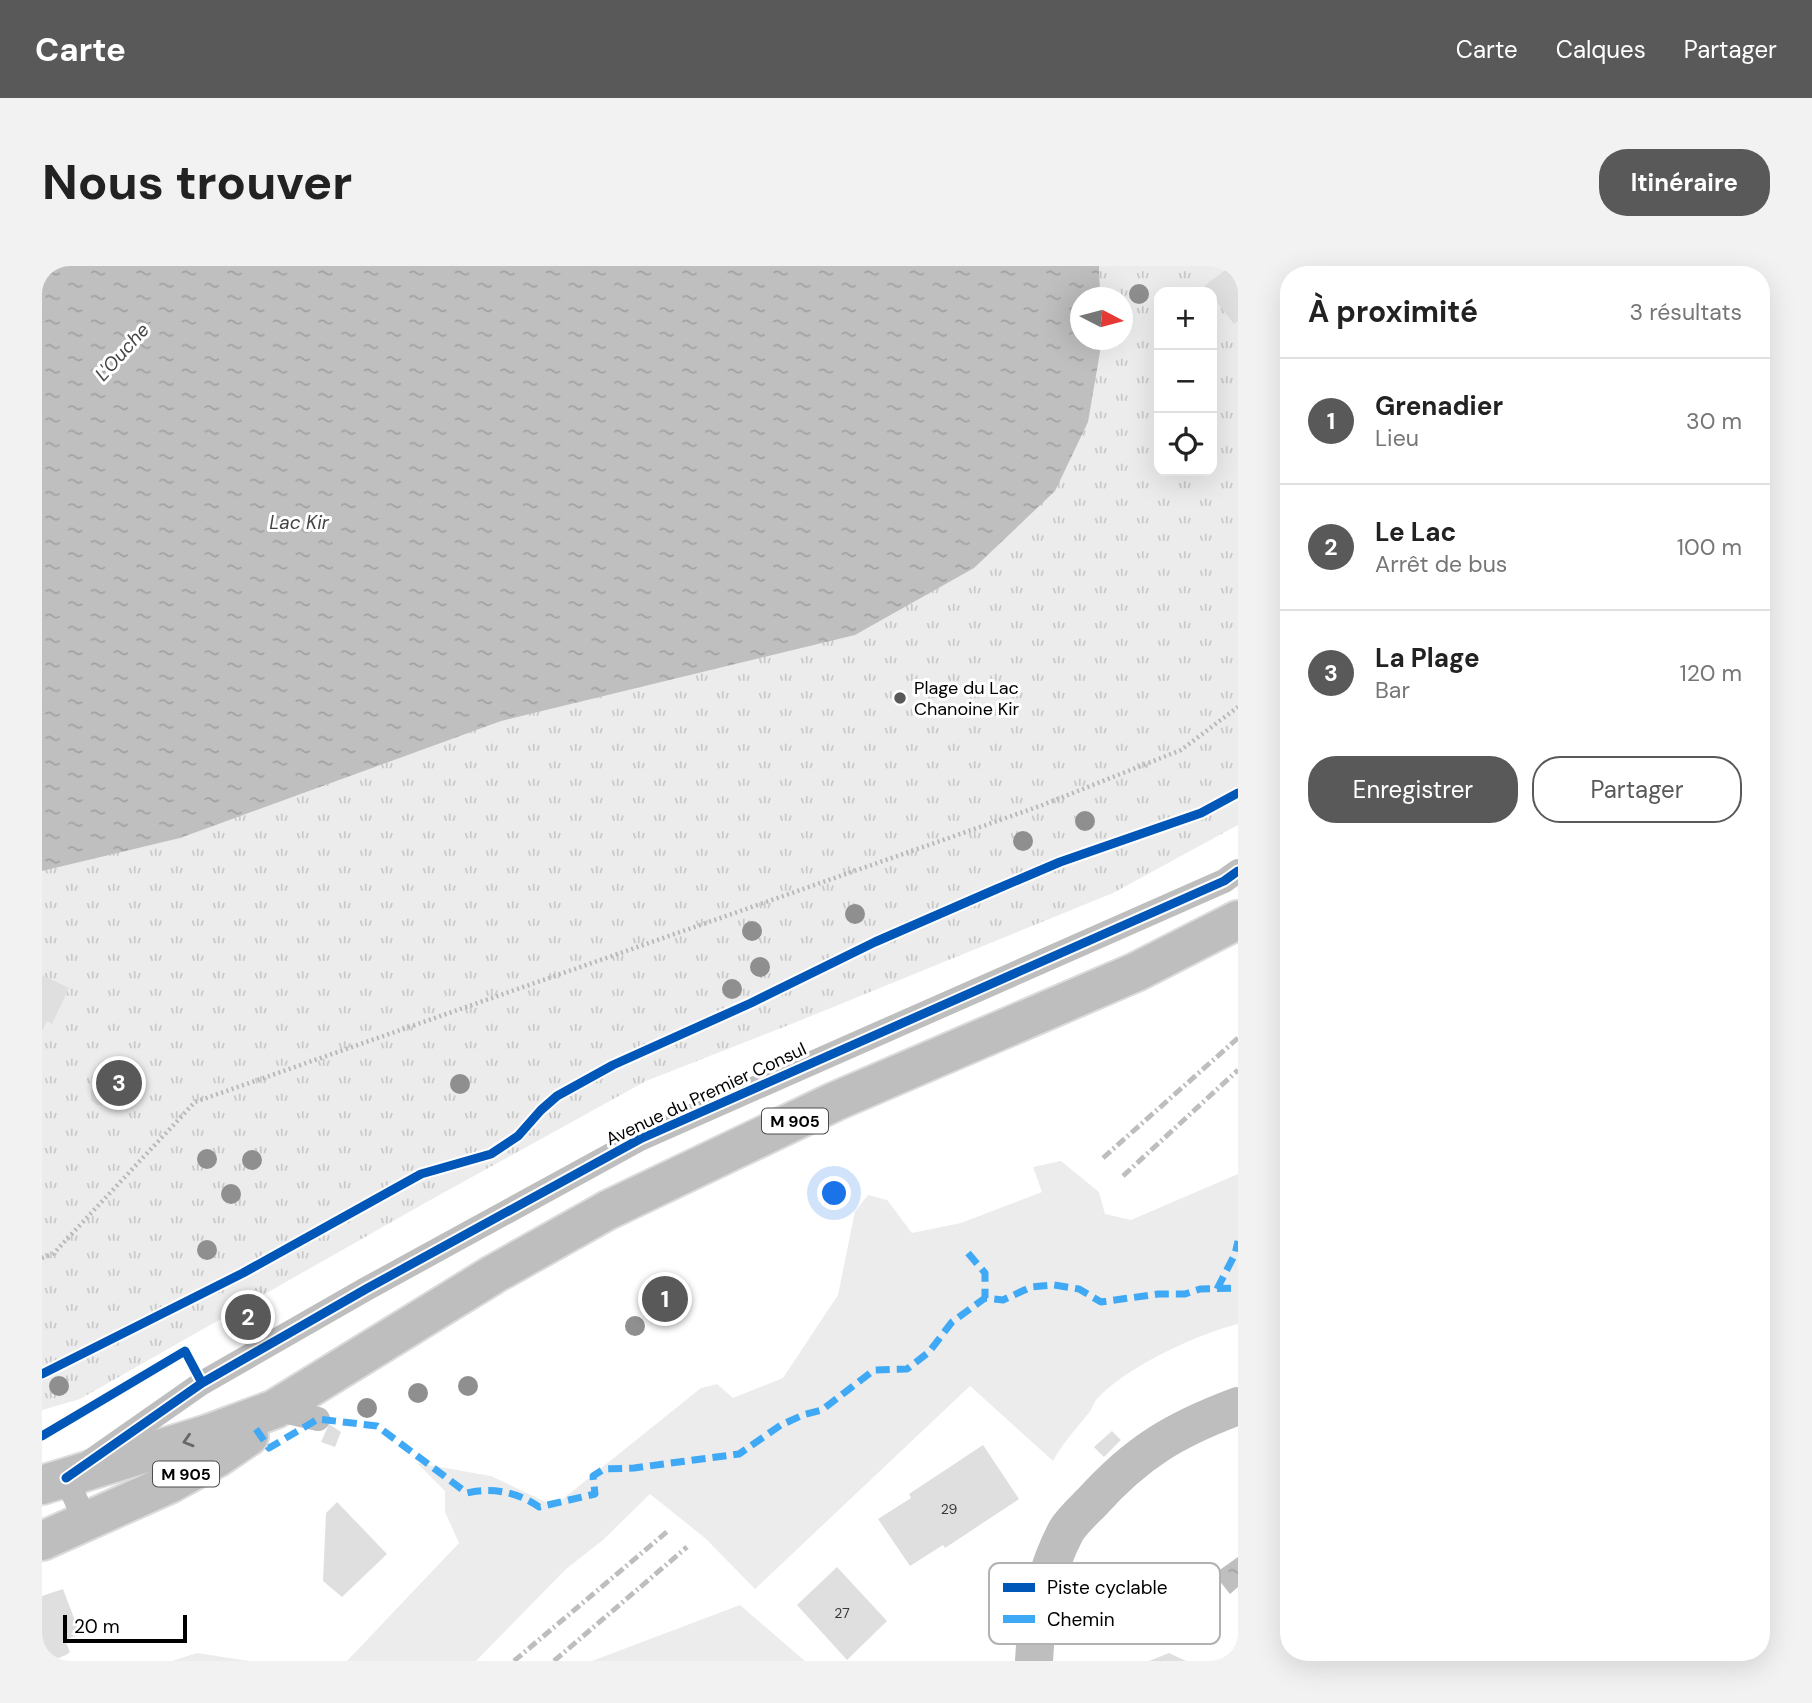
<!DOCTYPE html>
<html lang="fr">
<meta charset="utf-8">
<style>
:root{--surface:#fff;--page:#f2f2f2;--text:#222;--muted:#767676;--line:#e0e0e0;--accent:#595959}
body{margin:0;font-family:"DM Sans",sans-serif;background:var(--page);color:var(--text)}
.controls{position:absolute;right:21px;top:21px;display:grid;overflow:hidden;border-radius:14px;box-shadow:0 7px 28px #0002}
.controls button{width:63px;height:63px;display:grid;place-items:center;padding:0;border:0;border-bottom:2px solid var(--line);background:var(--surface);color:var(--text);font:35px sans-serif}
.compass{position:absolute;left:1028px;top:21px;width:63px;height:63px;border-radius:50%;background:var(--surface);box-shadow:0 7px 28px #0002;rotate:96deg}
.scale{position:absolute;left:21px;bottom:18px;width:124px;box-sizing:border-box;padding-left:7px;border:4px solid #000;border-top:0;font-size:19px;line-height:24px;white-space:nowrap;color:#000;-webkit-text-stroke:5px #fff;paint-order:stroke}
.you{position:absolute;left:793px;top:928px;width:24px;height:24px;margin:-18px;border:5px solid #fff;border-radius:50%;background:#1a73e8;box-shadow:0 0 0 10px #1a73e833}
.badge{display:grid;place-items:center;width:46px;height:46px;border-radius:50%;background:var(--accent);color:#fff;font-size:23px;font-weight:700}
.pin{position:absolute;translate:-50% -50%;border:4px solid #fff;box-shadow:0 2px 7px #0006}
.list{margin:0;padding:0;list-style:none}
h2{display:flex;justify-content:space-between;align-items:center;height:91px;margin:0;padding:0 28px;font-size:30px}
h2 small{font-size:23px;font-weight:400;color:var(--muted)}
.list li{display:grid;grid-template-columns:46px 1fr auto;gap:21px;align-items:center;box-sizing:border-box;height:126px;padding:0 28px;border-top:2px solid var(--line)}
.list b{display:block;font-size:26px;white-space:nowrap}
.list p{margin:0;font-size:23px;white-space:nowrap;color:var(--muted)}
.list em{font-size:23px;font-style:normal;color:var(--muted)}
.actions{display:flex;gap:14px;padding:21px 28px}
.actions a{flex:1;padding:16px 0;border:2px solid var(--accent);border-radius:28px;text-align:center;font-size:24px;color:var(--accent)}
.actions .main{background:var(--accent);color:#fff}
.icon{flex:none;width:38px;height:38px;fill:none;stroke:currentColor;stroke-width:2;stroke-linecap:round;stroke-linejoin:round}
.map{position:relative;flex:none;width:1196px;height:1395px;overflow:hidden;border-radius:28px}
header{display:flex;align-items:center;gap:42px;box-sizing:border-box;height:98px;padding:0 35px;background:var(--accent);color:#fff}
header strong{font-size:33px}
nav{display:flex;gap:38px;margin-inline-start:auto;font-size:24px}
.intro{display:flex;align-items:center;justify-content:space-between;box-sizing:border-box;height:168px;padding:0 42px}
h1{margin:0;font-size:49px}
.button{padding:18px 32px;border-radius:28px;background:var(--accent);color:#fff;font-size:24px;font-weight:700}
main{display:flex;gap:42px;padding:0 42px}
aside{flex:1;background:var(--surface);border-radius:28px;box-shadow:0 7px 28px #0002}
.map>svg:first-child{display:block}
.grass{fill:#ececec}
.park{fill:url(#park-tufts);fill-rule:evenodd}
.water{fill:url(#water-ripples)}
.building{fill:#dfdfdf}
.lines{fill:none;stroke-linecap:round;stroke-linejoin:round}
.primary-casing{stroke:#dbdbdb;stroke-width:42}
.path{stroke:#b9b9b9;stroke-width:4.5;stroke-dasharray:2 3.5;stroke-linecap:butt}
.lane{stroke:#bebebe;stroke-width:24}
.street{stroke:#bebebe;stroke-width:38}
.primary{stroke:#bebebe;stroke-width:38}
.rail{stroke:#bebebe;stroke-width:5;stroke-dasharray:10 3.5 2 3.5;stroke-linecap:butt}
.quiet{stroke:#3fa9f5;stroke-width:7;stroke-dasharray:14 7;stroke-linecap:butt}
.cycleway-casing{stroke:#fff;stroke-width:13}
.cycleway{stroke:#0057b8;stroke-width:9}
.tree{fill:#8f8f8f}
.oneway{stroke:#686868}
.poi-dot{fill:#595959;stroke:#fff;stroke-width:2.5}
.labels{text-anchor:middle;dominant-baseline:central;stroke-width:6;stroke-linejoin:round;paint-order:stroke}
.number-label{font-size:14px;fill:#383838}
.shield{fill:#fff;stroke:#4c4c4c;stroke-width:2}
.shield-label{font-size:16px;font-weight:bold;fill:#000}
.poi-label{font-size:18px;fill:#000;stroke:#fff;text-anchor:start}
.street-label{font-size:18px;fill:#000;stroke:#fff}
.water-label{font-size:19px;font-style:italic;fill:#444;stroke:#fff}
.key{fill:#fff;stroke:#b2b2b2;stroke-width:2}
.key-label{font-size:19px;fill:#000}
</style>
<header>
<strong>Carte</strong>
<nav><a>Carte</a><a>Calques</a><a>Partager</a></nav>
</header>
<div class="intro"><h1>Nous trouver</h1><a class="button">Itinéraire</a></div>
<main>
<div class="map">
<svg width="1196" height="1395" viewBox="0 0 1196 1395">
<defs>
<pattern id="park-tufts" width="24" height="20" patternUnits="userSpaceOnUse" patternTransform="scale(1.75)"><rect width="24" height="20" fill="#ececec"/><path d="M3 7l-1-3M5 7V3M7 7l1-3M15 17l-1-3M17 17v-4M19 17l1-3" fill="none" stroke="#c9c9c9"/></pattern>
<pattern id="water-ripples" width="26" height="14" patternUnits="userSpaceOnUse" patternTransform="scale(1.75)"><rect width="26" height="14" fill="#bfbfbf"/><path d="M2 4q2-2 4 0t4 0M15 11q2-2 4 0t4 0" fill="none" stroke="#a2a2a2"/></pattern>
</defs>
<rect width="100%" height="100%" fill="#fff"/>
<path class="grass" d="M 1019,895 L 1057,926 L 1063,948 L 1089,954 L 1196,908 L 1196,1058 C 1155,1068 1082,1102 1054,1134 C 1051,1138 1050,1144 1046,1148 C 1033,1164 1021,1177 1011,1195 L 928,1120 L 713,1323 L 663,1272 L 608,1228 L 561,1274 L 524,1303 L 434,1395 L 305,1395 L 417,1277 L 403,1246 L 403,1225 L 375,1197 L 449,1210 L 512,1240 L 659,1122 L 675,1118 L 691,1132 L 741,1112 L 796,1029 L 813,945 L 826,929 L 845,934 L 870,967 L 919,957 L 1000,926 L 991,901 Z
M 698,1339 L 763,1395 L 550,1395 Z
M 155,1387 L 207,1395 L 130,1395 Z"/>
<path class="park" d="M 0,0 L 1196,0 L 1196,559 L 1071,627 L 752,757 L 604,815 L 383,937 L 38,1133 L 0,1144 ZM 1117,26 L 1170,26 L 1170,205 L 1117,205 ZM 1038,32 L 1080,32 L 1080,74 L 1038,74 Z"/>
<path class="water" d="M 0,0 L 1057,0 L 1058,31 L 1038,32 L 1038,74 L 1059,74 L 1059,80 L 1046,156 L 1013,225 L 932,302 L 813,369 L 459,455 L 138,572 L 0,605 Z
M 1196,1291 L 1196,1321 L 1188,1328 L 1172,1308 Z"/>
<path class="building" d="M 1189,0 L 1193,0 L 1196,4 L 1196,55 L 1192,58 L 1170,30 L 1170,26 L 1167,26 L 1162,20 Z
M 0,709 L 27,722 L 10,758 L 5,755 L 0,765 Z
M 69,799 L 89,816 L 67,840 L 55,839 L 49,834 L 49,825 Z
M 287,1158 L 299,1166 L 293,1181 L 279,1176 Z
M 1070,1165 L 1079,1174 L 1062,1191 L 1052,1181 Z
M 941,1179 L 977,1233 L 903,1282 L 901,1279 L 868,1300 L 836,1253 L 869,1232 L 867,1228 Z
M 295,1236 L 345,1288 L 300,1331 L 281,1315 L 284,1247 Z
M 795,1301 L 845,1355 L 805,1394 L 755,1339 Z
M 21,1323 L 38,1368 L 23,1374 L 28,1386 L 24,1389 L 9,1395 L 0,1395 L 0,1330 Z
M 1127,1387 L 1144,1395 L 1107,1395 Z"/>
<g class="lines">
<defs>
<path id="primary" d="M 0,1219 L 166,1168 L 233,1143 L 452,1008 L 566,944 L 794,835 L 1094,706 L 1196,654
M 0,1275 L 127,1218 L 176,1191 L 207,1170"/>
</defs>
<use href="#primary" class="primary-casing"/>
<path class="path" d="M 0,992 L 11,988 L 153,836 L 998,540 L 1139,484 L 1196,441"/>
<path class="lane" d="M 233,1143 L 276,1153
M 50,1194 L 160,1117 L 324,1023 L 598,873 L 1182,615 L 1196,605
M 24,1212 L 43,1254"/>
<path class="street" d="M 992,1395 C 994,1350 1003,1305 1024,1265 C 1030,1255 1041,1245 1049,1237 C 1095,1186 1132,1164 1196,1140"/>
<use href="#primary" class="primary"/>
<path class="rail" d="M 1061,892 L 1196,772
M 1081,910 L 1196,804
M 472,1395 L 627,1264
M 512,1395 L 645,1281"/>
<path class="quiet" d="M 926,987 L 943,1007 L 943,1032
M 1175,1023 L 1193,988 L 1196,975
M 214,1163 L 227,1182 L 276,1153 L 335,1160 L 425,1227 C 450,1221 476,1226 497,1241 L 553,1228 L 551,1210 L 562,1203 L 592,1202 L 697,1188 L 739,1159 L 761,1149 L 780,1144 L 832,1104 L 865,1103 L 887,1086 L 910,1056 L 943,1032 L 961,1034 L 989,1021 L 1012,1019 L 1037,1023 L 1059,1036 L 1116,1028 L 1143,1028 L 1158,1023 L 1196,1022"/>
<defs>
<path id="cycleway" d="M 0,1108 L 201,1007 L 379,908 L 449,888 L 476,870 L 499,844 L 515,830 L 571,799 L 709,737 L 833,676 L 950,625 L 1018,596 L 1159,547 L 1196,527
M 0,1170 L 143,1085 L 160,1117
M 24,1212 L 160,1117 L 324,1023 L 598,873 L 1182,615 L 1196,605"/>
</defs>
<use href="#cycleway" class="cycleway-casing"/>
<use href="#cycleway" class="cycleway"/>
</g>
<g class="tree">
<circle cx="1097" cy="28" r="10"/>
<circle cx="1043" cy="555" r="10"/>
<circle cx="981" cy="575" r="10"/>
<circle cx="813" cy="648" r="10"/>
<circle cx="710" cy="665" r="10"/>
<circle cx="718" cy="701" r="10"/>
<circle cx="690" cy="723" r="10"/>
<circle cx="418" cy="818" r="10"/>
<circle cx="165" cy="893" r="10"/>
<circle cx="210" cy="894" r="10"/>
<circle cx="189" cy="928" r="10"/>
<circle cx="165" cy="984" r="10"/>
<circle cx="593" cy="1060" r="10"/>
<circle cx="17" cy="1120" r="10"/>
<circle cx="426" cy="1120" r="10"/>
<circle cx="376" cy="1127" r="10"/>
<circle cx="325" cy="1142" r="10"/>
</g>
<defs><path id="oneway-chevron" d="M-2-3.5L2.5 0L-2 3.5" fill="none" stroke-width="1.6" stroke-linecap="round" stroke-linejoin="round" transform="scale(1.75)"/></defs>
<use class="oneway" href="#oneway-chevron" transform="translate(146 1175) rotate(163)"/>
<circle class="poi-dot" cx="858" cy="432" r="7"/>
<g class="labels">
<g class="number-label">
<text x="907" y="1243">29</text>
<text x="800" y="1347">27</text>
</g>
<g class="shield">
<rect x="720" y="842.5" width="66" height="25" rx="5"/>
<rect x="111" y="1195.5" width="66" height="25" rx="5"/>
</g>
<g class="shield-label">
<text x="753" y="855">M 905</text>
<text x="144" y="1208">M 905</text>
</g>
<g class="poi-label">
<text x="872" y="422">Plage du Lac<tspan x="872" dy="21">Chanoine Kir</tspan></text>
</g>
<g class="street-label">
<text transform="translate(664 828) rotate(-25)">Avenue du Premier Consul</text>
</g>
<g class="water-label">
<text transform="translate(80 86) rotate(-48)">L'Ouche</text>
<text x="257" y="256">Lac Kir</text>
</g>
</g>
<rect x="947" y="1297" width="231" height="81" rx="10" class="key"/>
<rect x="961" y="1317" width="32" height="9" fill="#0057b8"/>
<rect x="961" y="1349" width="32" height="8" fill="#3fa9f5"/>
<g class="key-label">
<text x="1005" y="1328">Piste cyclable</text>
<text x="1005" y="1360">Chemin</text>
</g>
</svg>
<div class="controls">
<button>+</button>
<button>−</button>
<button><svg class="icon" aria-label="locate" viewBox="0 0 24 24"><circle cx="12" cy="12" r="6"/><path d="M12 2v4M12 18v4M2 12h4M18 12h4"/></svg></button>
</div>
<svg class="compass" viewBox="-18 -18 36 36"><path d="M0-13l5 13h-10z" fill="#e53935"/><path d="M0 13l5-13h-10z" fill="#767676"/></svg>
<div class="scale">20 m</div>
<div class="you"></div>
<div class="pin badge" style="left:623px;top:1033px">1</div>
<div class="pin badge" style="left:206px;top:1051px">2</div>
<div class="pin badge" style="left:77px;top:817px">3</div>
</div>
<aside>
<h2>À proximité<small>3 résultats</small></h2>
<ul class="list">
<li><span class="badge">1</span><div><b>Grenadier</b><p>Lieu</p></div><em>30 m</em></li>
<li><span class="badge">2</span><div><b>Le Lac</b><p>Arrêt de bus</p></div><em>100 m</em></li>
<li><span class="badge">3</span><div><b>La Plage</b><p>Bar</p></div><em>120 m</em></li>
</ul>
<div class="actions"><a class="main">Enregistrer</a><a>Partager</a></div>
</aside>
</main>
